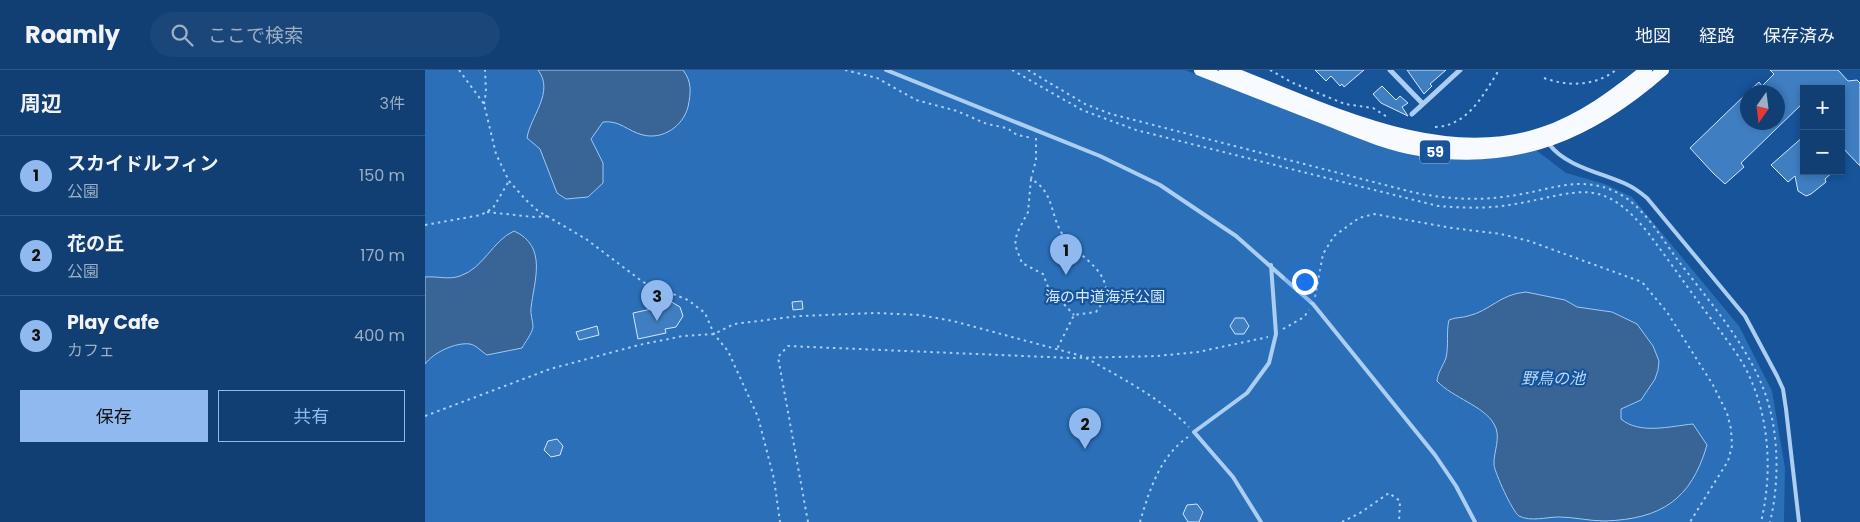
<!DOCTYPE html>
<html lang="ja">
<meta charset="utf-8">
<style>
:root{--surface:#113f74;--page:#1a4679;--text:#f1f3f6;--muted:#9cafc5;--line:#305886;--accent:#90b9f0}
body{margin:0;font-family:Poppins,"Noto Sans JP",sans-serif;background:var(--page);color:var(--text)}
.controls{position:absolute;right:15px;top:15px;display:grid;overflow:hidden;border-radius:0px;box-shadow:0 2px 8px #0003}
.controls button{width:45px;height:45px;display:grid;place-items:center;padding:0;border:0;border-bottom:1px solid var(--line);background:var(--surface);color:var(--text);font:25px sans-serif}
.compass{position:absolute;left:1315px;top:15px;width:45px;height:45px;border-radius:50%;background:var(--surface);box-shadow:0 2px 8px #0003;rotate:194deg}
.you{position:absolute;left:879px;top:211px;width:18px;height:18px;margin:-12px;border:4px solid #fff;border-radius:50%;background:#1a73e8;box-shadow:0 0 0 8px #1a73e833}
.badge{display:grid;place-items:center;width:32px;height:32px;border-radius:50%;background:var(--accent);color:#111;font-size:16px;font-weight:700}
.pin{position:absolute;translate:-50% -41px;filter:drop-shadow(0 1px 2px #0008)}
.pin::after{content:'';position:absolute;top:26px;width:18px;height:15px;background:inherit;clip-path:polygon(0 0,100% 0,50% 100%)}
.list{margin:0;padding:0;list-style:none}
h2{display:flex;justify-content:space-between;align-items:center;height:65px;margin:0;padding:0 20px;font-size:21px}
h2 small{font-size:16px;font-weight:400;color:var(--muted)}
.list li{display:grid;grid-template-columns:32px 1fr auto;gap:15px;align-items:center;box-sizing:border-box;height:80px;padding:0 20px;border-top:1px solid var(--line)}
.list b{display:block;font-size:19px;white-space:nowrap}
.list p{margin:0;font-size:16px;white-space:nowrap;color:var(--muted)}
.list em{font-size:16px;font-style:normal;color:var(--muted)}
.actions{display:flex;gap:10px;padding:15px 20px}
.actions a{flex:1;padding:11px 0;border:1px solid var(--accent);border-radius:0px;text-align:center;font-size:18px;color:var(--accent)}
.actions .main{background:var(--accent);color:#111}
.icon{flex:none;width:28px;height:28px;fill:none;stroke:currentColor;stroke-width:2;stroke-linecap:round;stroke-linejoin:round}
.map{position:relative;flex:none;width:1435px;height:452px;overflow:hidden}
header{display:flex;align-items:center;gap:30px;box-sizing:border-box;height:70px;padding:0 25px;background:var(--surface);border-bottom:1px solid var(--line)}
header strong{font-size:24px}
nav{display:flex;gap:28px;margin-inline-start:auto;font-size:18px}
.search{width:350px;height:45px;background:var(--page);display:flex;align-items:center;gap:12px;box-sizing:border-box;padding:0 18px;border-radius:28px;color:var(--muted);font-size:19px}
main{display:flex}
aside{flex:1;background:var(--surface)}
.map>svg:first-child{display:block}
.green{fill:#2a6fb8}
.water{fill:#386496;stroke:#9fc9f5}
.building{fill:#3f7ec1;stroke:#d4e7fc}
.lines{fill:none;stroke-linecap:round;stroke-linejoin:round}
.path{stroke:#accef2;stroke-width:2;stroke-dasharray:2.5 4;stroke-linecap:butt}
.service{stroke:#accef2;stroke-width:4}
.minor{stroke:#accef2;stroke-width:5}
.primary{stroke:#f7faff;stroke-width:12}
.labels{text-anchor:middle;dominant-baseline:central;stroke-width:4.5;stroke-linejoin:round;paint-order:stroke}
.shield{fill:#17549a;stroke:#b9cce1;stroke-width:1}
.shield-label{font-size:14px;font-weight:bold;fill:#fff}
.park-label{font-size:15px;fill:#d4e7fc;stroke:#17549a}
.water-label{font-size:16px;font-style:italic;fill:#b9d8f9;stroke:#17549a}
</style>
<header>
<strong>Roamly</strong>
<div class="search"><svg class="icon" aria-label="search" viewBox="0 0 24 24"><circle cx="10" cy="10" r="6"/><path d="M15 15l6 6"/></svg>ここで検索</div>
<nav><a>地図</a><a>経路</a><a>保存済み</a></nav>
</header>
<main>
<aside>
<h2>周辺<small>3件</small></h2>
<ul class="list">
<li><span class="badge">1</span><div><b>スカイドルフィン</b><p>公園</p></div><em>150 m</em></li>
<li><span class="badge">2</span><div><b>花の丘</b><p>公園</p></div><em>170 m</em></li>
<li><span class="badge">3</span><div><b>Play Cafe</b><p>カフェ</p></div><em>400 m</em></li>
</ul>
<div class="actions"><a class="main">保存</a><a>共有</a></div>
</aside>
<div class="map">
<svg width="1435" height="452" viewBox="0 0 1435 452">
<rect width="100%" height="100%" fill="#17549a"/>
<path class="green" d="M 0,0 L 760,0 L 938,70 L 994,86 L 1059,89 L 1111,80 L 1141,103 L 1180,114 L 1207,127 L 1314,256 L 1347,321 L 1360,398 L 1359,452 L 0,452 Z"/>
<path class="water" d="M 113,0 L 258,0 C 267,12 266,22 263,37 C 258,56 238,70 218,65 C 202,61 195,50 178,52 L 166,69 L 178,93 L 178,113 L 163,127 L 141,129 L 132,123 L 115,79 L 102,68 C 105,47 130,22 113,0 Z
M 89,161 C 123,176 109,211 106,238 C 105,244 108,251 108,257 C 107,264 100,272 97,278 L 62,285 C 57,282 51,275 45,274 C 30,272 8,283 0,294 L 0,207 C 12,206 24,210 35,206 C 59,198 67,171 89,161 Z
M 1101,222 L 1140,230 L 1152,237 L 1187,242 L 1212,254 L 1228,276 L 1234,291 L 1233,300 L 1230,309 L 1216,330 L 1196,339 L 1196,349 C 1215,365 1246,356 1268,354 L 1282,375 C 1266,430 1236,449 1180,451 C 1164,451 1149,447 1134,447 C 1121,447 1106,452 1094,446 C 1087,441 1070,403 1069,395 C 1068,382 1077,367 1069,354 C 1059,336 1028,328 1012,311 C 1013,302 1018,296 1021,288 C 1024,275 1021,262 1024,250 C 1031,247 1037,248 1043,246 C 1065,241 1075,224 1101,222 Z"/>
<path class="building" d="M 890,0 L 939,0 L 919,17 L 917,14 L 915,16 L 906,6 L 901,11 Z
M 982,0 L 1021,0 L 1005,14 L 1007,16 L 999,24 Z
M 1345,0 L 1413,0 L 1423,11 L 1432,10 L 1435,13 L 1435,96 L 1416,76 L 1416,19 L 1379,19 L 1379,32 L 1316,93 L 1319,97 L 1300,114 L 1288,103 L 1265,78 L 1322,23 L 1322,52 L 1352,52 L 1352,22 L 1323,22 L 1334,12 L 1337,16 L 1349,4 Z
M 957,16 L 971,30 L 975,26 L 983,33 L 977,37 L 983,46 L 956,33 L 948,24 Z
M 1379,66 L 1379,101 L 1409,101 L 1400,109 L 1401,112 L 1386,124 L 1381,126 L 1373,121 L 1370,106 L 1363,112 L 1346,95 Z
M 245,231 L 255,237 L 258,246 L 251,257 L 240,259 L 241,263 L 213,269 L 208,243 L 231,238 L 234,233 Z
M 377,231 L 378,239 L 368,240 L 367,232 Z
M 810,248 L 819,248 L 824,256 L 819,264 L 810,264 L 805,256 Z
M 172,256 L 174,265 L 154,270 L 151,262 Z
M 132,369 L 138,376 L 135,385 L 126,387 L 119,380 L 123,371 Z
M 772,434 L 778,442 L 774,452 L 763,452 L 758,444 L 762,435 Z"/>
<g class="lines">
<path class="path" d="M 34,0 L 59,34 L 71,84 L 84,111 L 101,130 L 113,141 L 161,169 L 218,212 L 263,230 L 280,243 L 289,264 L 303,281 L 333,347 L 349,409 L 355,452
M 420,0 L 452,8 L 491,30 L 532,41 L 562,54 L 582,58 L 592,65 L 607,68
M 587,0 L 657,40 L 711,60 L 1013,136 C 1039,138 1065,139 1090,134 C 1154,123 1176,104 1224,164 C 1245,192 1265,221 1287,250 C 1301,269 1317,288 1326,310 C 1345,354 1347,406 1336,452
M 603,0 L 660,34 L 686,44 L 991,123 C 1023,129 1053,131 1085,126 C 1117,122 1146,108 1178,117 C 1186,119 1198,125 1205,131 C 1224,146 1238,170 1252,189 C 1285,233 1327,279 1343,332 C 1354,369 1354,415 1345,452
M 845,0 L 868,13 L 920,34 L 948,38 L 964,48
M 1119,8 C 1144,17 1170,16 1191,0
M 59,34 L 61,22 L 60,0
M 1010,57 C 1043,56 1058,25 1074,0
M 611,68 L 611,90 L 606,109 C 631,123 624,147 640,168 C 651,184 674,194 680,214 C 684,225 677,233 671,242 L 649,245 L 631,281
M 606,109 L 603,142 L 592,163 L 590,175 L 597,193 L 618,204 L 623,217 L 649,245
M 62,142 L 109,147 L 124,146
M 0,155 L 56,145 L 68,138 L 84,111
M 890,227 L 898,184 L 909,166 L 934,148 L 949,144 L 1027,158 L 1076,164 L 1104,171 L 1217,212 L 1242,242 L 1288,315 L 1302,343 L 1306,359 L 1307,376 L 1303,391 L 1265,452
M 858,259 L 879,247 L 884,240
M 661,288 C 698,309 734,327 764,357
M 0,346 L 125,299 L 214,275 L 258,266 L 289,264 L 309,254 L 374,246 L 451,243 L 495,245 L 528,251 L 657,286
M 383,452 L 353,287 L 363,276 L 646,288 L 732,286 L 773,282 L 843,267
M 715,452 C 724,421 735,386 763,367
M 917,452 L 935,443 L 964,423 L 975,431 L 974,452"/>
<path class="service" d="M 461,0 L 675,86 L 735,115 L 811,166 L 888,234 L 1010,385 L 1031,416 L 1050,452
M 1124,74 C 1141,97 1178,103 1203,115 C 1210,118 1216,123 1222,128 L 1320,246 L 1352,306 L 1358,319 L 1361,339 L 1374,452
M 836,452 L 808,407 L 769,362 L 822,323 L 844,293 L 851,264 L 846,195"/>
<path class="minor" d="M 965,0 L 998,34 L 1035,0
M 987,44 L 998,34"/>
<path class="primary" d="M 775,0 C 816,16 857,32 898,48 C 929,60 962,75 995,80 C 1093,95 1165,64 1238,0
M 800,0 C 897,37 1013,99 1118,63 C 1157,50 1190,25 1221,0"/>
</g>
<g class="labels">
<rect class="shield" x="995" y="70.5" width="30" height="23" rx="4"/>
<g class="shield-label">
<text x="1010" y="82">59</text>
</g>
<g class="park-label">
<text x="680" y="226">海の中道海浜公園</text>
</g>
<g class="water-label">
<text x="1128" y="308">野鳥の池</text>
</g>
</g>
</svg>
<div class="controls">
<button>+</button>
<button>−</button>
</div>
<svg class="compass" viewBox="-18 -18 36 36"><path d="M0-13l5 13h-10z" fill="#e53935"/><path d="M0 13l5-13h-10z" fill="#9cafc5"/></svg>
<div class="you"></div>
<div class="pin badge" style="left:641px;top:205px">1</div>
<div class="pin badge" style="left:660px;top:379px">2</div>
<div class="pin badge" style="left:232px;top:251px">3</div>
</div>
</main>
